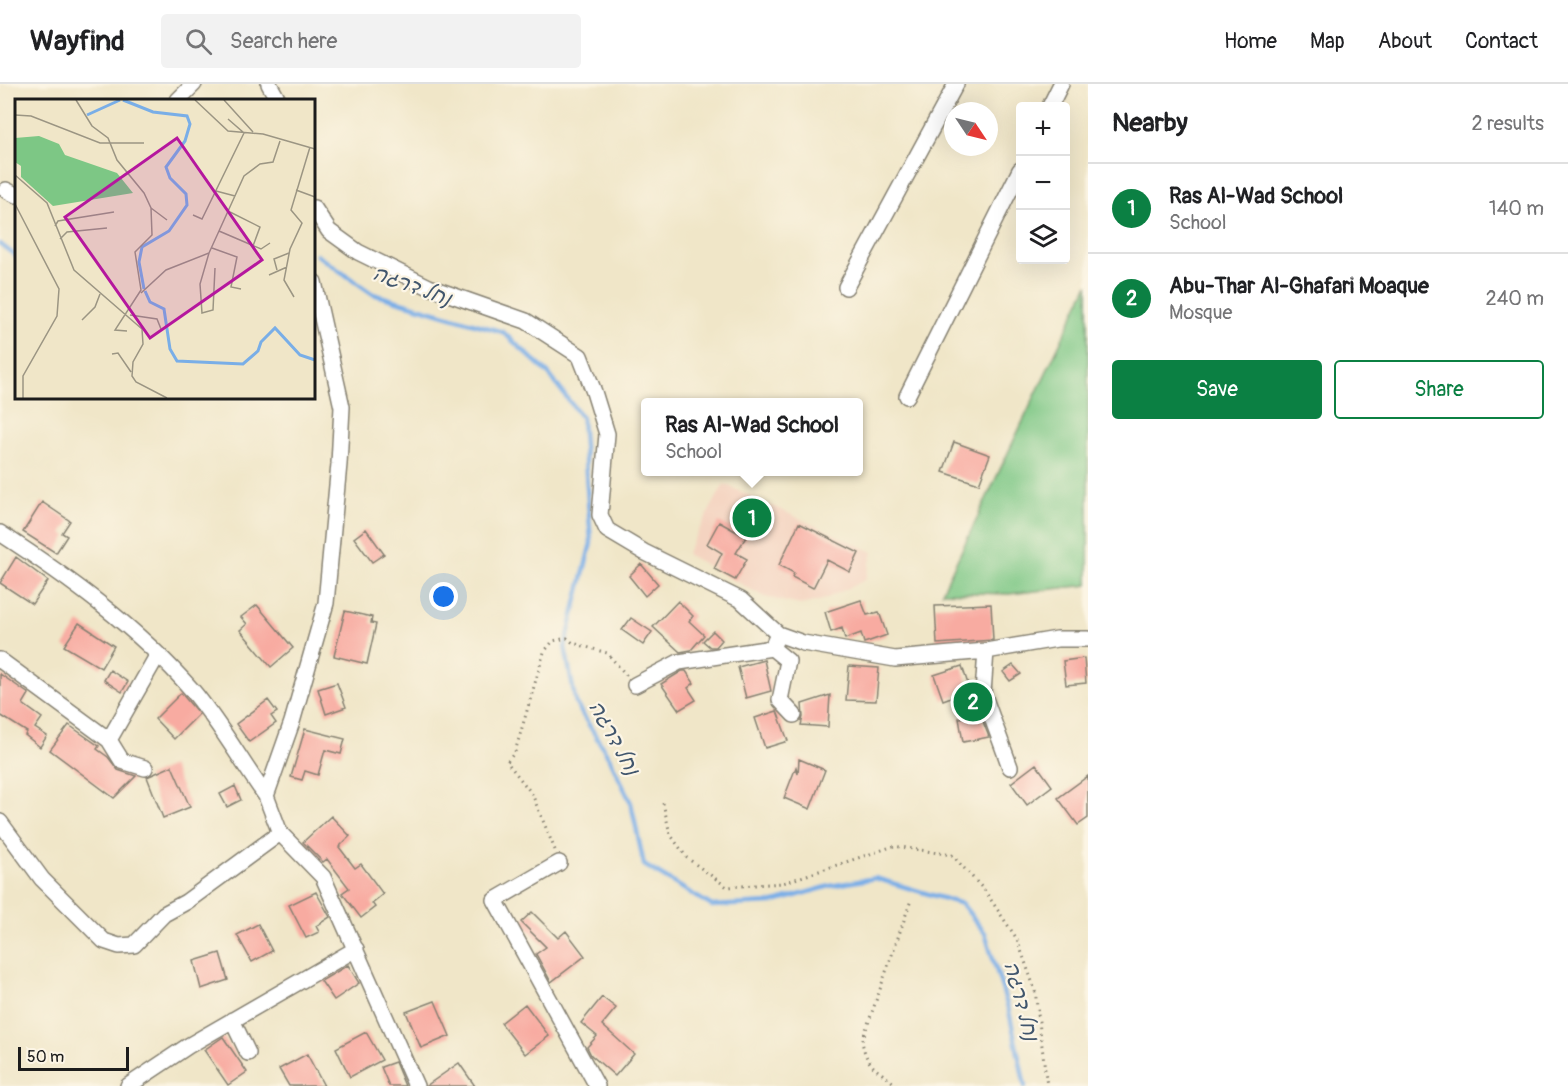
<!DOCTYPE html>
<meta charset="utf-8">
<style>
:root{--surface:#fff;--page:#f2f2f2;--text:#202124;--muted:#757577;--line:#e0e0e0;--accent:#0b8043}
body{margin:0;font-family:Pangolin,"Playpen Sans Hebrew",sans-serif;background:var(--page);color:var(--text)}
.controls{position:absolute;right:18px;top:18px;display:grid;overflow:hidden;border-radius:6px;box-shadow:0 6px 24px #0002}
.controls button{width:54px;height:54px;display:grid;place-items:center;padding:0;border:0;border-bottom:2px solid var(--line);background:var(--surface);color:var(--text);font:30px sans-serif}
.compass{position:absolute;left:944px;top:18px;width:54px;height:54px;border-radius:50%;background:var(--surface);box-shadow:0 6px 24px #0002;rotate:125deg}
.scale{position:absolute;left:18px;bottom:15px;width:111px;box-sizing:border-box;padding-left:6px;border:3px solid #1c1c1c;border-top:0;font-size:16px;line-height:21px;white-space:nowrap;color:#1c1c1c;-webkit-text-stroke:4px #fcf5e5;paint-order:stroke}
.you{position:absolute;left:444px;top:513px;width:21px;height:21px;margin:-15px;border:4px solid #fff;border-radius:50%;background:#1a73e8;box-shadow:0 0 0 9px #1a73e833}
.badge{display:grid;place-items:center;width:39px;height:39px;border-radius:50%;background:var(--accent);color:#fff;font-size:20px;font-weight:700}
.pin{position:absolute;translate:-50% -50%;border:3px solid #fff;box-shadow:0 2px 6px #0006}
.popup{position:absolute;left:641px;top:314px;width:222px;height:78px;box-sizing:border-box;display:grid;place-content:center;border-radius:6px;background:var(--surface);filter:drop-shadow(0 2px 4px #0005);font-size:20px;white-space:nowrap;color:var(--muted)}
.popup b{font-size:22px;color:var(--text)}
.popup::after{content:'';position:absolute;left:50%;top:100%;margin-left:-12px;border:12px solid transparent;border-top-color:var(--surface)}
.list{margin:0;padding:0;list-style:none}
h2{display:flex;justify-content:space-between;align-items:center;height:78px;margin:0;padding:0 24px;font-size:26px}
h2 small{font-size:20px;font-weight:400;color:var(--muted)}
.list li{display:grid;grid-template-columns:39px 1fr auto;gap:18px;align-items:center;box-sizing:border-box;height:90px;padding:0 24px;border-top:2px solid var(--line)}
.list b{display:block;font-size:22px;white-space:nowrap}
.list p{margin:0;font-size:20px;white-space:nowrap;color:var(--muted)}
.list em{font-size:20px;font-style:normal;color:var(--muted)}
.actions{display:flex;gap:12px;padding:18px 24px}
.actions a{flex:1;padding:14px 0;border:2px solid var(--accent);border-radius:6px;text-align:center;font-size:21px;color:var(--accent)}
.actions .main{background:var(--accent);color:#fff}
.icon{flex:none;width:33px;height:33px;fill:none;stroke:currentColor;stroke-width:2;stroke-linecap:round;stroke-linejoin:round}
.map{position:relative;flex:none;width:1088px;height:1002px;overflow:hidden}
header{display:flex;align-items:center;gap:36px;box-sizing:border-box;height:84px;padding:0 30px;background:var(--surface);border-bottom:2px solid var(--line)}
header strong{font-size:28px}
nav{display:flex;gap:33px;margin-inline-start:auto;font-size:21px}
.search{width:420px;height:54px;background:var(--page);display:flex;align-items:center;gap:15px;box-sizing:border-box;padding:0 21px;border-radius:6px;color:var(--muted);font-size:22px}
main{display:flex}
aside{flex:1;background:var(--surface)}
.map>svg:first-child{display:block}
.built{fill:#f4d3c0}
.green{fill:#7dc785;stroke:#4c7250;stroke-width:1.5}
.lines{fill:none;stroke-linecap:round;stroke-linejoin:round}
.stream{stroke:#79aee7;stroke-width:4.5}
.building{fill:#f8aba1}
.minor-casing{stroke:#868172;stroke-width:18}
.path{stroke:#868172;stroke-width:3;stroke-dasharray:1.5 4.5;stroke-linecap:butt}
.minor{stroke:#fff;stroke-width:15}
.labels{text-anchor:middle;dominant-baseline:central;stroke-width:4.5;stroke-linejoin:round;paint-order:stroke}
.water-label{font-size:21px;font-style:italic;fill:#41566d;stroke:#fcf5e5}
.inset-river{fill:none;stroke:#79aee7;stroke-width:3}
.inset-road{fill:none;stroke:#9b9583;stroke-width:1.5}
.view{fill:#b5179e;fill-opacity:0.15;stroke:#b5179e;stroke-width:3}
.inset-edge{fill:none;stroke:#1c1c1c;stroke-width:3}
</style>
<header>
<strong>Wayfind</strong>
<div class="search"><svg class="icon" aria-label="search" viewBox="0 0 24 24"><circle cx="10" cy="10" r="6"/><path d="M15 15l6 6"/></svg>Search here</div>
<nav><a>Home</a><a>Map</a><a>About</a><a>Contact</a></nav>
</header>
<main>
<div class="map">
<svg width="1088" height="1002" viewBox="0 0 1088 1002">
<rect width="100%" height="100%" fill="#fcf5e5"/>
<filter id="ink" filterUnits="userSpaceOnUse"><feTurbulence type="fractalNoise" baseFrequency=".0167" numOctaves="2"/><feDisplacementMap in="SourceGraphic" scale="12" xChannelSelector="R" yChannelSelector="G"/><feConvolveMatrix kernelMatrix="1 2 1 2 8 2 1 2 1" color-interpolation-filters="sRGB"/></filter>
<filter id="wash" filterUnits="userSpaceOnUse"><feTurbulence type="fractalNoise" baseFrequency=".008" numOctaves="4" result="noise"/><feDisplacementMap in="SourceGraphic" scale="24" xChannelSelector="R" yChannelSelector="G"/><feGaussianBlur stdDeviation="1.35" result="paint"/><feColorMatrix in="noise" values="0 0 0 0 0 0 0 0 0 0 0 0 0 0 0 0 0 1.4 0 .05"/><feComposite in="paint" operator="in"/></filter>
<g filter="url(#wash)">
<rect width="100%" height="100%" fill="#f0e6c8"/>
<path class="built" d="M 724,400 L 873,468 L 865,496 L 823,516 L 800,521 L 765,513 L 686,470 Z"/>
<path class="green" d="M 1088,200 L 1088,501 L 1009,510 L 942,508 Z"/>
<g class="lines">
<path class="stream" d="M 0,160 L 16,172
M 317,171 L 373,210 L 503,248 L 548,289 L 582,334 L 591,459 L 565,563 L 576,620 L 610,675 L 631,719 L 644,781 L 712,822 L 771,819 L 830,802 L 875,794 L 962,820 L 985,849 L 1009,927 L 1025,1002"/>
</g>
<g id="blocks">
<path class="building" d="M 954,358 L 990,371 L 979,400 L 943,388 Z
M 42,418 L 70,437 L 62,449 L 67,452 L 56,469 L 23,448 Z
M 719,438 L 746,453 L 736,469 L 747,475 L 735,496 L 714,485 L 722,469 L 707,460 Z
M 799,439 L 859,469 L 850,488 L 827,476 L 813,504 L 792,493 L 794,489 L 779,481 Z
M 366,445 L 384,470 L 372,478 L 354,454 Z
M 16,473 L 48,497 L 32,520 L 0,499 Z
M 641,480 L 658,500 L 645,512 L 629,492 Z
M 861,516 L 867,531 L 879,528 L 887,551 L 864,559 L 861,549 L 845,555 L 842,544 L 831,548 L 825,528 Z
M 678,517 L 693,532 L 689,537 L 704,551 L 691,566 L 680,568 L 653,543 Z
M 991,520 L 993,556 L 937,560 L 935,522 Z
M 257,521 L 293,564 L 271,583 L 240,546 L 247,540 L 241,533 Z
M 345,527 L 372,533 L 371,539 L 376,540 L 367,580 L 334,572 Z
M 631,534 L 652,548 L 643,561 L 622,546 Z
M 79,539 L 114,562 L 101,584 L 64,562 Z
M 713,547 L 722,556 L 716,563 L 710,563 L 703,557 Z
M 1084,574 L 1086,599 L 1066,601 L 1063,577 Z
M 764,576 L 771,607 L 746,614 L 738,583 Z
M 1013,581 L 1021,590 L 1010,597 L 1003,588 Z
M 849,582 L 879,584 L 876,617 L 846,616 Z
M 962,582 L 970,606 L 943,616 L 934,591 Z
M 110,586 L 128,598 L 122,608 L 104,596 Z
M 682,587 L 686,587 L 694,599 L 688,604 L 696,616 L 679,626 L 661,600 Z
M 0,590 L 29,610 L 23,620 L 42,634 L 35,644 L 47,652 L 40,663 L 25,651 L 27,648 L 0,631 Z
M 337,599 L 346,623 L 326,630 L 318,605 Z
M 181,609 L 199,630 L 174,655 L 155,635 Z
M 830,611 L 828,643 L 801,641 L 803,633 L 802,620 Z
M 268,616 L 277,628 L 271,632 L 276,639 L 249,658 L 236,640 Z
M 777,627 L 788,657 L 765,664 L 755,634 Z
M 980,630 L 989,653 L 963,658 L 959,634 Z
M 69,641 L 99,662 L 97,665 L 108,673 L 118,686 L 136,692 L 114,714 L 50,666 Z
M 305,645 L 345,655 L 341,670 L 325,666 L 318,691 L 305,687 L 302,696 L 291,693 Z
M 799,675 L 825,686 L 810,725 L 784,714 L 796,683 L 798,690 Z
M 1036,680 L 1052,702 L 1027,721 L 1011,699 Z
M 172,682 L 190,723 L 163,734 L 147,693 Z
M 1088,692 L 1088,734 L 1078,741 L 1058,714 Z
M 235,702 L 241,716 L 227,723 L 220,710 Z
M 331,732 L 350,752 L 339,763 L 355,784 L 361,780 L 383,810 L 372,819 L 375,823 L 361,834 L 342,809 L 349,804 L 327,775 L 323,778 L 303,758 Z
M 316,808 L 330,833 L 316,842 L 319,848 L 306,854 L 289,821 Z
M 532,828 L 558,854 L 566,847 L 585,872 L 551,898 L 536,870 L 546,863 L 521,838 Z
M 258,840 L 272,867 L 252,878 L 237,851 Z
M 220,869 L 228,896 L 201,905 L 194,877 Z
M 348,881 L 359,899 L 334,916 L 321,897 Z
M 602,913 L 616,924 L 602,941 L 634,970 L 615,992 L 591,971 L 587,963 L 597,952 L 581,939 Z
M 435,917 L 450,952 L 421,964 L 406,928 Z
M 525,920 L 549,952 L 525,970 L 501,939 Z
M 366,948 L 382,976 L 350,993 L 336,964 Z
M 223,953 L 247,988 L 228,1001 L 204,966 Z
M 307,970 L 324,1002 L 289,1002 L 279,985 Z
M 395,978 L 405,1002 L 389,1002 L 381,983 Z
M 459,979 L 475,1002 L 426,1002 Z"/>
</g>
</g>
<g filter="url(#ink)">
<use href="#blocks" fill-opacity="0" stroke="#868172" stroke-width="1.5"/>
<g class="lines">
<defs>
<path id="minor" d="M 269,0 L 278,16
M 178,16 L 194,0
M 1050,22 L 1061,0
M 6,106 L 16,111
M 314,124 L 329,147 L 358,168 L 429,203 L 526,237 L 580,272 L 594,308 L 607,350 L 600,431 L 607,446 L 644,468 L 741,516 L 778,550 L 803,559 L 895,575 L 986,567 L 1057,555 L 1088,555
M 314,198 L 342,323 L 339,380 L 326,519 L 292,638 L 266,712 L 280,749 L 323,793 L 416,1002
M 846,203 L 956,0
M 907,312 L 1020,86
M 0,449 C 68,493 138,544 192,606 C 219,638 241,677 266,712
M 772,564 L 788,577 L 780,616 L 794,631
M 986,567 L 983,609 L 1010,683
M 0,576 L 109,656 L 122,677 L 145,684
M 635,601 L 679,578 L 772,564 L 778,550
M 109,656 L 157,572
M 0,738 L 42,795 L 104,857 L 119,862 L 134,861 L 164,830 L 186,818 L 280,749
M 559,779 L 495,816 L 597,1002
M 232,936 L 248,969
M 128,1002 L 188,962 L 356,865"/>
</defs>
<use href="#minor" class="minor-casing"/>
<path class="path" d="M 663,719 L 670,750 L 687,774 L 727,803 L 783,799 L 894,762 L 952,771 L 985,807 L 1017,855 L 1035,906 L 1047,1002
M 555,766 L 532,710 L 507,678 L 515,668 L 544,568 L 553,557 L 567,554 L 573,559 L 607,569 L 627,592
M 897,1002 C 878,984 867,986 862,957 L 911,816"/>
<use href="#minor" class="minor"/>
</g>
</g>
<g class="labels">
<g class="water-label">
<text transform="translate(412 202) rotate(20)">נחל דרגה</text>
<text transform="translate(614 654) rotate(61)">נחל דרגה</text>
<text transform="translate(1021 917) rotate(75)">נחל דרגה</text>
</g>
</g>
<g transform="translate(15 15)">
<rect width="300" height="300" fill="#f0e6c8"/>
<path d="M 24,37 L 44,45 L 50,56 L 102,74 L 118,94 L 38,107 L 6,78 L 6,67 L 0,63 L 0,39 Z" fill="#7dc785"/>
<path class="inset-river" d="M 108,1 L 138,13 L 172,17 L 175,25 L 170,42 L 151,68 L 155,79 L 171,95 L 172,106 L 154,132 L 127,148 L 124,163 L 129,190M 72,16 L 105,1M 130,192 L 135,203 L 149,210 L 155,250 L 162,262 L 228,265 L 243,252 L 246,243 L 260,229 L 285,256 L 300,261"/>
<path class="inset-road" d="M 61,1 L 77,27 L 93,39 L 102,61 L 129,94 L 136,109 L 137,136 L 120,153 L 126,191 L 100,231 L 112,232M 180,1 L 213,32 L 248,35 L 300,50M 209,1 L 238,33M 0,16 L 16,17 L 85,44 L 129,44M 0,76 L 32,104 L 59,171 L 127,230 L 128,245 L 118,263 L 117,277 L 121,283 L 152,299M 281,91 L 300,98M 201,92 L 220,97M 0,105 L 44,190 L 42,217 L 8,277 L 8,299M 136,109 L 152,121M 215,113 L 245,128 L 238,147M 178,116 L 187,120 L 229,34 L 213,20M 40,127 L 43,122 L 99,113M 204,132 L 246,150 L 255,144M 45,140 L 52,133 L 92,129M 197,149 L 222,158 L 216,188 L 226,190M 194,154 L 185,185 L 187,214 L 198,211 L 200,169M 262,171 L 259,160 L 274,154M 254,176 L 272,168M 126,194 L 151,171 L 194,154 L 229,77 L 245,65 L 258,63 L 265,42M 279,198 L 269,181 L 275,150 L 287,124 L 276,111 L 295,48M 115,216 L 142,220 L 146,230M 67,221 L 80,208 L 85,195M 97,255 L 103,254 L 116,273"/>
<path class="view" d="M 162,39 L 247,161 L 135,239 L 50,118 Z"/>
<rect width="300" height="300" class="inset-edge"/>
</g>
</svg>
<div class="controls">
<button>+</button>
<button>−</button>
<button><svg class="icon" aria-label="layers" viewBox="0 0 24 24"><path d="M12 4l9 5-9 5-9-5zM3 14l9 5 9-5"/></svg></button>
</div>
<svg class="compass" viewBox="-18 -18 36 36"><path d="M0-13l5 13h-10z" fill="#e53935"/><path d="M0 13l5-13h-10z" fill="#757577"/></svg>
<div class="scale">50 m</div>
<div class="you"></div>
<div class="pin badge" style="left:752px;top:434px">1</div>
<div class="popup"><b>Ras Al-Wad School</b>School</div>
<div class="pin badge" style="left:973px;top:618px">2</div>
</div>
<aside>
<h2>Nearby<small>2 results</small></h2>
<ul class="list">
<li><span class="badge">1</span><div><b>Ras Al-Wad School</b><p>School</p></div><em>140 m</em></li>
<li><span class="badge">2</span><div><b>Abu-Thar Al-Ghafari Moaque</b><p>Mosque</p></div><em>240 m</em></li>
</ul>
<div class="actions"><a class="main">Save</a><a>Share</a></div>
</aside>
</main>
